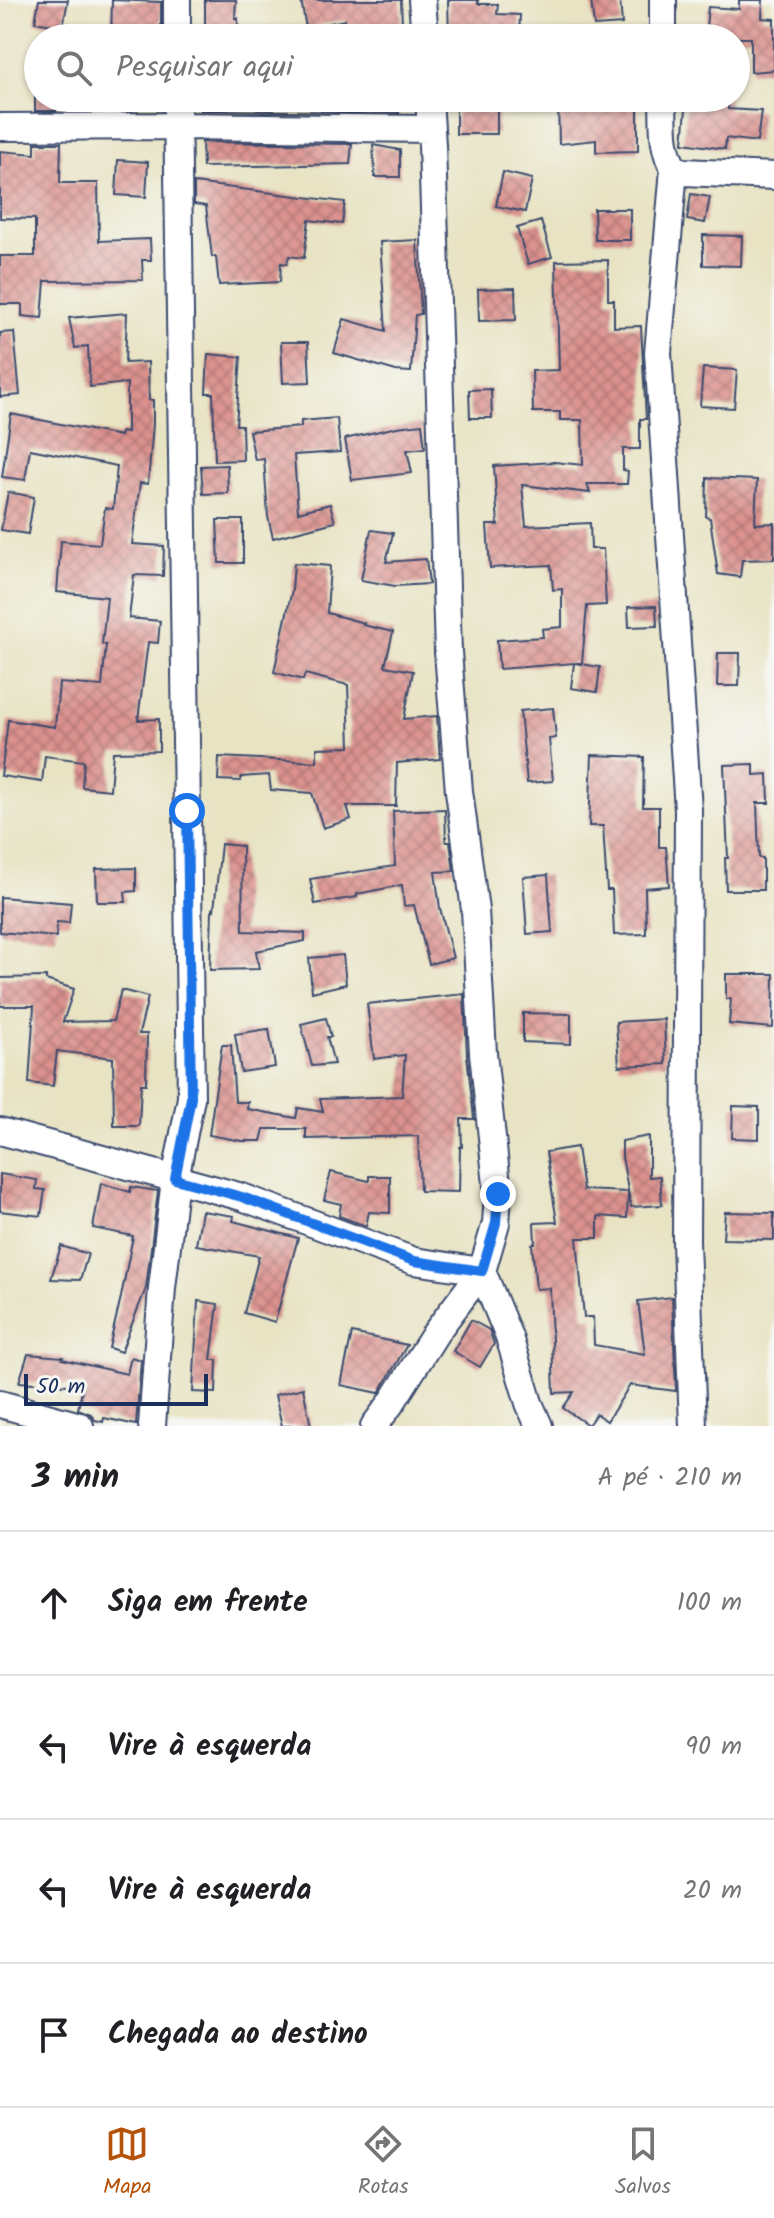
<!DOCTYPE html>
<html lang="pt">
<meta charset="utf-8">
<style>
:root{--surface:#fff;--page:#f6f6f6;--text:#202124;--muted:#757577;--line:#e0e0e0;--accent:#b45309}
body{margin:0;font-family:Kalam,sans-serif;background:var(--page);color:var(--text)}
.scale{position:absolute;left:24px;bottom:20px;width:184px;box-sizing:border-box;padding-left:8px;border:4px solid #1b2f5e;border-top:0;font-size:22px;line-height:28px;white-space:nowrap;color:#1b2f5e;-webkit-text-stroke:6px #f6f6f2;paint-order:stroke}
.stop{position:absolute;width:24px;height:24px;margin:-18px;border:6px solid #1a73e8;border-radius:50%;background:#fff}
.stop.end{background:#1a73e8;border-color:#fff;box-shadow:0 2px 8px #0008}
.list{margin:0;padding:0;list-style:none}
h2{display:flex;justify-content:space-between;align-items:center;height:104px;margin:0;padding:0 32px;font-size:34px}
h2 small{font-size:26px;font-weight:400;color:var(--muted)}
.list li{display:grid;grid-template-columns:52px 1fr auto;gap:24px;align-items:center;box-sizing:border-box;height:144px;padding:0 32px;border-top:2px solid var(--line)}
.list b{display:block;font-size:30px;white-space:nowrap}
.list em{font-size:26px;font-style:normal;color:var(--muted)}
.icon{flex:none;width:44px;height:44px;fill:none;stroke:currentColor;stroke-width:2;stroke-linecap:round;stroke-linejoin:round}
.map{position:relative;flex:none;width:774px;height:1426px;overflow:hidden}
.search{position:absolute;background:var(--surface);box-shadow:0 2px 6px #0004;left:24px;right:24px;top:24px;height:88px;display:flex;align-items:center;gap:20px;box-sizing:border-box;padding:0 28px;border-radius:44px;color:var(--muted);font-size:30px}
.sheet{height:680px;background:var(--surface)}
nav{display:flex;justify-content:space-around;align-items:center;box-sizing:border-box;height:112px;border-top:2px solid var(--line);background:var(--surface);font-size:22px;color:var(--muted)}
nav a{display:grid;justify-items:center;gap:4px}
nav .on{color:var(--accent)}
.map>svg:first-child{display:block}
.building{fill:url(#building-cross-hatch)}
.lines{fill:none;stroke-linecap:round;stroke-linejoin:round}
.street-casing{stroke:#3a4a6d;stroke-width:30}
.street{stroke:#fff;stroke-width:26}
.route{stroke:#1a73e8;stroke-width:10}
</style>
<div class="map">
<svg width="774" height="1426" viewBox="0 0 774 1426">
<defs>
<pattern id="building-cross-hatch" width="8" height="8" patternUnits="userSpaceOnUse" patternTransform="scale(2)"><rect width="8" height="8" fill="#dc928e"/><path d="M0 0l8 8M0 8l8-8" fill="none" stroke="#b27877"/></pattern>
</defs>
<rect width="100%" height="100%" fill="#f6f6f2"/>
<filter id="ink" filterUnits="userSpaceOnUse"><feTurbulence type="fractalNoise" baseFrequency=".0125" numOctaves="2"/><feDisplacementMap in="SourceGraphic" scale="16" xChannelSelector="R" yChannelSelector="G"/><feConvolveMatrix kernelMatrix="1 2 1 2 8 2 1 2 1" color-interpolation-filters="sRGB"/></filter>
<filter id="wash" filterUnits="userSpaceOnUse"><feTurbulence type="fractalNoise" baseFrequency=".006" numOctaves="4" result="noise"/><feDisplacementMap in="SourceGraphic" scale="32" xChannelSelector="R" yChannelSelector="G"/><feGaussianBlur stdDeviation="1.8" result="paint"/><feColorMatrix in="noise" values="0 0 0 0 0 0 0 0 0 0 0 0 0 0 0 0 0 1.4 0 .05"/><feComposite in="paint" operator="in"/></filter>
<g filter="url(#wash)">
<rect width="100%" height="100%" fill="#e8e3c3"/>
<g id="blocks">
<path class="building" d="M 39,0 L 68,0 L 63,27 L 35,22 Z
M 112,0 L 161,2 L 161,38 L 111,38 Z
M 205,0 L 236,0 L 235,18 L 238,18 L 238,38 L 205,38 Z
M 301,0 L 401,0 L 402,24 L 345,25 L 345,20 L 306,28 Z
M 448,0 L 478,0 L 478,4 L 498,4 L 497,14 L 520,15 L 519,35 L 499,35 L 499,38 L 449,38 Z
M 591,0 L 620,0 L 622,24 L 594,26 Z
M 739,0 L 763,0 L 762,18 L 774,19 L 774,70 L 751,72 L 751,38 L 705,38 L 708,7 L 739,9 Z
M 35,98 L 56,98 L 56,111 L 35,111 Z
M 200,98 L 358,98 L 356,112 L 200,110 Z
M 370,98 L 399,98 L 399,113 L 371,112 Z
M 558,98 L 638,98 L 638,151 L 596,152 L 596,140 L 559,144 Z
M 687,98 L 729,98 L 728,109 L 761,111 L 757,142 L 726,138 L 725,149 L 683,143 Z
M 497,99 L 497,134 L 456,134 L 456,100 Z
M 202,142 L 352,144 L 350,164 L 203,167 Z
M 35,143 L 61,143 L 60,183 L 98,183 L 99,241 L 150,239 L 151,260 L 142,260 L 143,280 L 45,281 L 42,318 L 22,316 L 22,304 L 0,304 L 0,256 L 35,256 L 35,219 L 0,218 L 0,151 L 35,154 Z
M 373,145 L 400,150 L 400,177 L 375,177 Z
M 118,160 L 148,162 L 146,197 L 116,195 Z
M 503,172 L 532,179 L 525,212 L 496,206 Z
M 194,183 L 345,202 L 342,224 L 309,220 L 304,258 L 289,256 L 287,264 L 281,263 L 280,282 L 219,285 L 216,257 L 212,257 L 206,206 L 194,204 Z
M 691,194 L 710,197 L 705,223 L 687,220 Z
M 594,209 L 630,209 L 630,240 L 595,240 Z
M 541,221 L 552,257 L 528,264 L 517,228 Z
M 703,235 L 742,236 L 741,266 L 703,265 Z
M 417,240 L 421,314 L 415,315 L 411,372 L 396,371 L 334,353 L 344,319 L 386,331 L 380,242 Z
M 608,260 L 608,300 L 614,300 L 614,327 L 641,326 L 646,419 L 640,419 L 640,449 L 623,449 L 623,470 L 628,471 L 627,484 L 587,484 L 590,493 L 522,485 L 526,526 L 590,523 L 591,549 L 603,549 L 606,605 L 587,606 L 582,663 L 575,663 L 600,667 L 597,692 L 571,688 L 574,663 L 499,669 L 497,640 L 543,637 L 542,629 L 562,627 L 562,589 L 553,590 L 551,565 L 490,568 L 487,525 L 498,525 L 494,466 L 554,462 L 583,465 L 582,420 L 560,420 L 560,412 L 533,412 L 532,371 L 559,370 L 556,261 Z
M 515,288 L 516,320 L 479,321 L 478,289 Z
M 127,313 L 125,363 L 148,362 L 149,400 L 153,400 L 153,424 L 148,484 L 140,483 L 132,544 L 164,546 L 163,576 L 134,575 L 129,618 L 160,621 L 158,643 L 148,642 L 138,720 L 159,719 L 159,751 L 113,752 L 110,790 L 82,787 L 84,761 L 45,756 L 42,782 L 1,776 L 8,720 L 55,727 L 59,683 L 102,686 L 106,645 L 102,644 L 107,597 L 57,592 L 61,541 L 100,544 L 105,508 L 113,509 L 117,466 L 30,449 L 25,480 L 2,477 L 11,414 L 120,436 L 121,432 L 127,433 L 127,383 L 90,387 L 88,346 L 75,348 L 69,318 Z
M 14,332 L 20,395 L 0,397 L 0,333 Z
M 281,342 L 308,342 L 310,382 L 283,383 Z
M 208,354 L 241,357 L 236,425 L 242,425 L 243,460 L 215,461 L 213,393 L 206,393 Z
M 703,368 L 737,370 L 734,408 L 700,406 Z
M 491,389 L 492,418 L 470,418 L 469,390 Z
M 337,418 L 340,452 L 294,455 L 298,512 L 330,504 L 335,522 L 273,538 L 268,517 L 264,459 L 255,460 L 249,431 L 301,427 L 301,421 Z
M 422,424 L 425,448 L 407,450 L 412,473 L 352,480 L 345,439 L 397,427 Z
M 227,465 L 228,493 L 203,494 L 201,466 Z
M 707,478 L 757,480 L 755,524 L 774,523 L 774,559 L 742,560 L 740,577 L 718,574 L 710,518 L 706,517 Z
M 8,492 L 34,497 L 28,534 L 1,530 Z
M 217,520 L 243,520 L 243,563 L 219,563 Z
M 371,530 L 393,533 L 386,562 L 426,559 L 429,584 L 395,586 L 361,580 Z
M 294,563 L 330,566 L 327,613 L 364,623 L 363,625 L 393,632 L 385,666 L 413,671 L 404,719 L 437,716 L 440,759 L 397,763 L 396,806 L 347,806 L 351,819 L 323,828 L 312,793 L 271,790 L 269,775 L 241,777 L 241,781 L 218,780 L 219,757 L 317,762 L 317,748 L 350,747 L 348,685 L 305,674 L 303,680 L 274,672 L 292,590 Z
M 656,606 L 657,626 L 629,627 L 628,607 Z
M 718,653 L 740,653 L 739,686 L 717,686 Z
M 553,708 L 556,738 L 549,739 L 553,781 L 527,783 L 520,711 Z
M 592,755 L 644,757 L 643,807 L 659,807 L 659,847 L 666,847 L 669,886 L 645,888 L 646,934 L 614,935 L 612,890 L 607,890 L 603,826 L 589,826 Z
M 754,764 L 754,775 L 768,774 L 769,803 L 757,803 L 759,858 L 763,858 L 763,890 L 726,890 L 725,858 L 728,858 L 724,765 Z
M 445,809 L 446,842 L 450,842 L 454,871 L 435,872 L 440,908 L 453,958 L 429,964 L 414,905 L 404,906 L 402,885 L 357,894 L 357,897 L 315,904 L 310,879 L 395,866 L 393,811 Z
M 221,844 L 242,846 L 243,931 L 305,933 L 305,941 L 256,951 L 259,969 L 210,970 L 212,909 L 214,910 Z
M 136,868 L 136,891 L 125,892 L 126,902 L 97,902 L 96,869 Z
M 548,875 L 552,932 L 527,934 L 523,877 Z
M 0,897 L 71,903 L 69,923 L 57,922 L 56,937 L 0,932 Z
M 343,955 L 346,984 L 312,992 L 309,958 Z
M 726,974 L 774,974 L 773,1028 L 729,1024 L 731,999 L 726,999 Z
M 46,977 L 46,980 L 74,989 L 63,1022 L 113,1021 L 121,990 L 148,997 L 139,1034 L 147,1034 L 146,1084 L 141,1084 L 139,1126 L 114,1126 L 113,1058 L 57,1051 L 53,1086 L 29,1083 L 34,1006 L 0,1006 L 0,978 Z
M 464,994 L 467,1055 L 474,1119 L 461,1119 L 462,1147 L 460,1147 L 459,1192 L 420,1191 L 418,1136 L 306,1139 L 306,1129 L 264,1129 L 261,1141 L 242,1141 L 209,1135 L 222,1045 L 231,1045 L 235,1102 L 248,1102 L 247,1109 L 296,1118 L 298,1108 L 323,1112 L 320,1099 L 402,1096 L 405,1055 L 374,1059 L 367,1004 Z
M 523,1013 L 571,1014 L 571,1044 L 523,1042 Z
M 326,1018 L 331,1037 L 327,1037 L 334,1064 L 312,1066 L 301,1024 Z
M 664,1019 L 666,1064 L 619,1066 L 616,1022 Z
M 269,1029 L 275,1067 L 241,1072 L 235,1034 Z
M 733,1106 L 759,1107 L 759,1139 L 732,1138 Z
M 649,1136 L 649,1177 L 660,1176 L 662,1205 L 631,1207 L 622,1157 L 622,1141 Z
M 577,1147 L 583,1190 L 628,1192 L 627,1218 L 598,1216 L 598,1238 L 577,1238 L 584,1317 L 593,1317 L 594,1345 L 645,1354 L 638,1301 L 672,1297 L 676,1391 L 630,1385 L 607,1421 L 596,1414 L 588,1425 L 563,1408 L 574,1392 L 554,1393 L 550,1288 L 536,1289 L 532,1244 L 535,1243 L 534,1223 L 557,1222 L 546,1152 Z
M 331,1172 L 369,1181 L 369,1176 L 390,1176 L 390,1213 L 369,1212 L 366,1226 L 339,1216 L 341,1204 L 324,1200 Z
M 0,1174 L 37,1180 L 36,1189 L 45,1190 L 41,1216 L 0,1211 Z
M 101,1183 L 130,1192 L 131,1187 L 158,1191 L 146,1288 L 121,1352 L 109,1348 L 121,1297 L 133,1236 L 93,1228 Z
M 202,1211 L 234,1216 L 233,1221 L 298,1238 L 275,1322 L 244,1313 L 259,1256 L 196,1245 Z
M 725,1212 L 774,1213 L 774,1240 L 723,1239 Z
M 61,1246 L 88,1254 L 80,1280 L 51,1279 Z
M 198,1301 L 218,1304 L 211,1360 L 217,1360 L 216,1393 L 193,1392 Z
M 471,1320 L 489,1330 L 494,1344 L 480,1367 L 453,1351 Z
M 352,1333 L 407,1345 L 379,1393 L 341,1385 Z
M 28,1354 L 63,1357 L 62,1359 L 127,1374 L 131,1357 L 141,1360 L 136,1425 L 104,1418 L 103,1422 L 95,1420 L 91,1414 L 78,1409 L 83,1386 L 19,1382 Z
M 303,1388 L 311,1426 L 282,1426 L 275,1395 Z"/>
</g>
</g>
<g filter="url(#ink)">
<use href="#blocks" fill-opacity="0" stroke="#3a4a6d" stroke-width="2"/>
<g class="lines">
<defs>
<path id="street" d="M 177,0 L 177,38
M 422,0 L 425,38
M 663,0 L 663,38
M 663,98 C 664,123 661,147 674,169 L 658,353 L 688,810 L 686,1242 L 693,1426
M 0,127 L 177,126 L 431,129
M 674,169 L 684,172 L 774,176
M 0,1131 L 242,1197 L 414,1261 L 482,1271 L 509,1337 L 529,1403 L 539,1426
M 0,1404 L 80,1426
M 152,1426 L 162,1288 L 175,1179 L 191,1098 L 177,98
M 374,1426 L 392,1402 L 437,1331 L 482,1271 L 496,1223 L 498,1194 L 483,1053 L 475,910 L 459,791 L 448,652 L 432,145 L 429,98"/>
</defs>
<use href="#street" class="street-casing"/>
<use href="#street" class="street"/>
</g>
</g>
<g class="lines" filter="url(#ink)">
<path class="route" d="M 187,811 L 191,1098 L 175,1179 L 242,1197 L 414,1261 L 482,1271 L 496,1223 L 498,1194"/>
</g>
</svg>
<div class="scale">50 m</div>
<div class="stop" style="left:187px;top:811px"></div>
<div class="stop end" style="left:498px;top:1194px"></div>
<div class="search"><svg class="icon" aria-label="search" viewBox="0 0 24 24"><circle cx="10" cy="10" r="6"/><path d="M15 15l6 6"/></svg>Pesquisar aqui</div>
</div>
<section class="sheet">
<h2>3 min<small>A pé · 210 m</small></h2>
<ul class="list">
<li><svg class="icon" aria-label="ahead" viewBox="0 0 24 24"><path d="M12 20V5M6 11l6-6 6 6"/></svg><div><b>Siga em frente</b></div><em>100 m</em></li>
<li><svg class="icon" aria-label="left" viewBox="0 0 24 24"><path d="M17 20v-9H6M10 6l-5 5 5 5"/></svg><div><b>Vire à esquerda</b></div><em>90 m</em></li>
<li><svg class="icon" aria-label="left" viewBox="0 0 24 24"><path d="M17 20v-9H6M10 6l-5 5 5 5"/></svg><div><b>Vire à esquerda</b></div><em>20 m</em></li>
<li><svg class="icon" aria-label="arrive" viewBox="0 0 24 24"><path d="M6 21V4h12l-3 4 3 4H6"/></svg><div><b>Chegada ao destino</b></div></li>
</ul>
</section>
<nav>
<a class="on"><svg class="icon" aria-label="map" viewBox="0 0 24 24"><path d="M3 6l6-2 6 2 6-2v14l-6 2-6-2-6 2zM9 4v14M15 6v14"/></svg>Mapa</a>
<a><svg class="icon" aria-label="directions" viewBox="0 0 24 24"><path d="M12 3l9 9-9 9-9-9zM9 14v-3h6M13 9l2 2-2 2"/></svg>Rotas</a>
<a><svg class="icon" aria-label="saved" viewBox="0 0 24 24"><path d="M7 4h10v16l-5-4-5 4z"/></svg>Salvos</a>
</nav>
